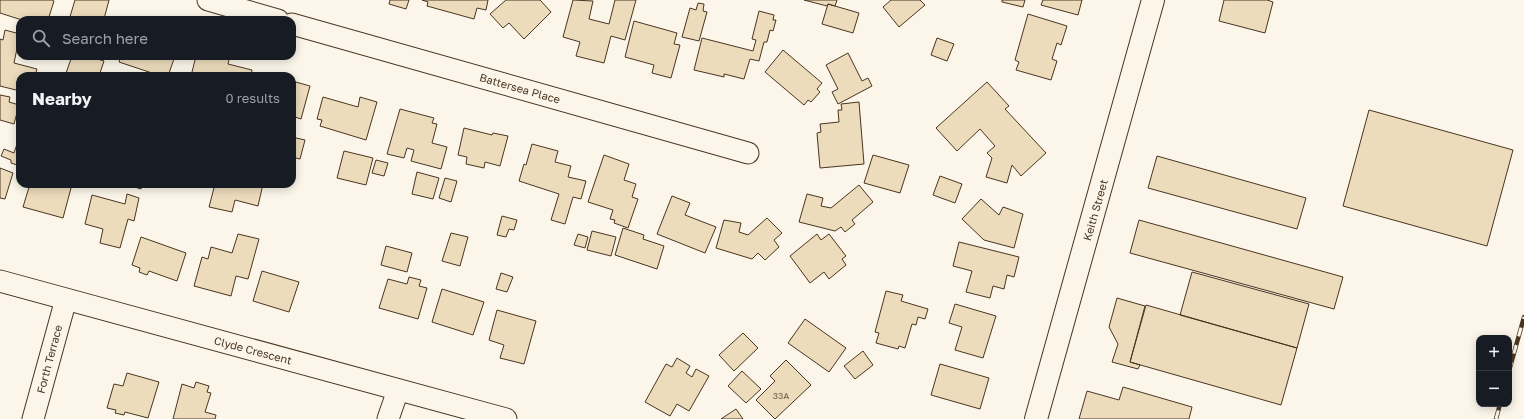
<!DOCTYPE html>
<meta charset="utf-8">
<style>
:root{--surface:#171b24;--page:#242831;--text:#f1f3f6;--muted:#9ea1a6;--line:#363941}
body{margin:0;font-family:"Golos Text",sans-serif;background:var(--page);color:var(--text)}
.controls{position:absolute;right:12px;bottom:12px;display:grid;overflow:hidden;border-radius:8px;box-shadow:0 2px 10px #0003}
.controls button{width:36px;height:36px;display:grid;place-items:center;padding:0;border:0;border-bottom:1px solid var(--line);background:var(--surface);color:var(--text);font:20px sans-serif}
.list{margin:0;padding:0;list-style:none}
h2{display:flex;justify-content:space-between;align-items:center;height:52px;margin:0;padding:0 16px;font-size:17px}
h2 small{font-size:13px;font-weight:400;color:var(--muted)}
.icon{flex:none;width:22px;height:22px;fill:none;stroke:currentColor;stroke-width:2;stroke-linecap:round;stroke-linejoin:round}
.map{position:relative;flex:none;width:1524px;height:419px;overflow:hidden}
.search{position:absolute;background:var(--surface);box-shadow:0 2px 10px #0003;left:16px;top:16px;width:280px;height:44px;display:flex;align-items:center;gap:10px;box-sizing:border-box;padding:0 14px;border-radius:12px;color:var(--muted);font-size:15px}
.panel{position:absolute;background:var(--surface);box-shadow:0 2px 10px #0003;left:16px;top:72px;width:280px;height:116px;border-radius:12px}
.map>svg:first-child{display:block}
.building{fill:#ecdcbc;stroke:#4a3520}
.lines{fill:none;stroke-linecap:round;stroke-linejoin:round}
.street-casing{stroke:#4a3520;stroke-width:23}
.secondary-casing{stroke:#4a3520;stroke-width:24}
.street{stroke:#fbf6e9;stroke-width:21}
.secondary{stroke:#fbf6e9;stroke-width:22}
.rail-casing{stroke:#4a3520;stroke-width:4.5}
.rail{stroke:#fbf6e9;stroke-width:3;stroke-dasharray:9;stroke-linecap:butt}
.labels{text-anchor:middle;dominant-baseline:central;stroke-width:3;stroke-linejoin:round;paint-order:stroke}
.number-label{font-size:9px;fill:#725f47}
.street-label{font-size:11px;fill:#4a3520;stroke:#fbf6e9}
</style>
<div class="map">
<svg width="1524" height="419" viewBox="0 0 1524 419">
<rect width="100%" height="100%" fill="#fbf6e9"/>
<path class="building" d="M 0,0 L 52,0 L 54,1 L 48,20 L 22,20 L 0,13 Z
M 75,0 L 109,0 L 104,19 L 109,20 L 69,20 Z
M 390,0 L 409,0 L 406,9 L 389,4 Z
M 422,0 L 488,0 L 486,10 L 477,8 L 474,19 L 427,6 L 428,2 Z
M 506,0 L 540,0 L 551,12 L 524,39 L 509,23 L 503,28 L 490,14 Z
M 573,0 L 593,1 L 589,19 L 609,24 L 615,0 L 636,0 L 625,40 L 611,36 L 604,63 L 576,56 L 580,42 L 563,37 Z
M 804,0 L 837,0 L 835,6 L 828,4 L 827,6 Z
M 891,0 L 920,0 L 925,5 L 899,27 L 883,7 Z
M 1002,0 L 1025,0 L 1023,7 L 1002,2 Z
M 1043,0 L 1082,0 L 1078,15 L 1041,5 Z
M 1224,0 L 1267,0 L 1273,2 L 1265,33 L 1219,21 Z
M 698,3 L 704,4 L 703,11 L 707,12 L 699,41 L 682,37 L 690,8 L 696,10 Z
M 828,4 L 859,13 L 853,33 L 822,24 Z
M 759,11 L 774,15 L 773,20 L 776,20 L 773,31 L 770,30 L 767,42 L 764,42 L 759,61 L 750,59 L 744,79 L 724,74 L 724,77 L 694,70 L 702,38 L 753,51 L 756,40 L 752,39 Z
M 1028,14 L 1067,26 L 1061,45 L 1057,43 L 1052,59 L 1057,61 L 1051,80 L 1016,70 L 1019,62 L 1015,60 Z
M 634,21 L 677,33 L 674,44 L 680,45 L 671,78 L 652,73 L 654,65 L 625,57 Z
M 5,30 L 20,34 L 14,63 L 37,69 L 35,76 L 20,76 L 20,91 L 0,86 L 0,39 L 3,40 Z
M 937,38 L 954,44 L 947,61 L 931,55 Z
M 783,50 L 822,83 L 817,89 L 820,92 L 811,102 L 808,100 L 804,105 L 765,72 Z
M 848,53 L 862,81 L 868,78 L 872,86 L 838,104 L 832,92 L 838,89 L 826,65 Z
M 72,56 L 88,56 L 104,61 L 99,76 L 65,76 Z
M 121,56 L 175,56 L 168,76 L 161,76 L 119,62 Z
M 196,56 L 230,56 L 228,64 L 252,70 L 251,76 L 191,76 Z
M 292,81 L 310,86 L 301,119 L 292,116 Z
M 987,82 L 1009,106 L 1005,109 L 1046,153 L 1021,176 L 1012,165 L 1007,183 L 986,177 L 992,158 L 987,153 L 995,146 L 980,129 L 957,151 L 936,128 Z
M 0,95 L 10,97 L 9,102 L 19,105 L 14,124 L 0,120 Z
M 323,97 L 358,107 L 360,97 L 377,102 L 366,140 L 320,126 L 322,120 L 317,119 Z
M 859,102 L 864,164 L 820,168 L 817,133 L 821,132 L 820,124 L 839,122 L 838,110 L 842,110 L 841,104 Z
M 400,109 L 434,118 L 432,123 L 437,124 L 432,143 L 447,147 L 441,169 L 411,161 L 414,150 L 407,148 L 404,158 L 387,154 Z
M 1369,110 L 1513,150 L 1487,246 L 1343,206 Z
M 464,128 L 492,135 L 493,133 L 508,136 L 500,166 L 485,162 L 484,168 L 466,164 L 467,157 L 458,155 Z
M 292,137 L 305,140 L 300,159 L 292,157 Z
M 19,138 L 20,138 L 20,166 L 11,163 L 11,160 L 1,156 L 4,149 L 14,153 Z
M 532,144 L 558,151 L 555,162 L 571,166 L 568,177 L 586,181 L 581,199 L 573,197 L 565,224 L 551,220 L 559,194 L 519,181 L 524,164 L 526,165 Z
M 344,151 L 373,158 L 366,185 L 337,178 Z
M 604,155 L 629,164 L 624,180 L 636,184 L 632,197 L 638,199 L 628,228 L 614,223 L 615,220 L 610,219 L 613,210 L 588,202 Z
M 873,155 L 909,165 L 900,193 L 864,183 Z
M 1157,156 L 1306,198 L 1297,229 L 1148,188 Z
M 376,160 L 388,163 L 384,176 L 372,173 Z
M 0,168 L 13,173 L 5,199 L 0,198 Z
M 417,172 L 439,178 L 433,199 L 412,194 Z
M 940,176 L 962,184 L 955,203 L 933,195 Z
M 445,178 L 457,181 L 451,202 L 439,198 Z
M 30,184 L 58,184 L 71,188 L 63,218 L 23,207 Z
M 125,184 L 143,184 L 141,189 Z
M 215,184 L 263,184 L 258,206 L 235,200 L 232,212 L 209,207 Z
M 859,185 L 873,202 L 852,220 L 855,224 L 845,232 L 841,227 L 835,231 L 799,222 L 807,194 L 823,198 L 821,206 L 831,208 Z
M 127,194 L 139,198 L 134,221 L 128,219 L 120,248 L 100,243 L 103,229 L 85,224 L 92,195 L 125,204 Z
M 672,196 L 690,203 L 685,215 L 716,227 L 705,253 L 657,234 Z
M 981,199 L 999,215 L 1003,207 L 1023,214 L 1014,248 L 984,240 L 962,219 Z
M 502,216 L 517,220 L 514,230 L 509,229 L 506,237 L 497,235 Z
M 767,218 L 782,233 L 774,240 L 779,247 L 765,260 L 758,253 L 752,259 L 716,248 L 724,220 L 741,223 L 739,232 L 748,235 Z
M 1139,220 L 1343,277 L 1334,309 L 1130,253 Z
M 623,228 L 644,235 L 643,239 L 664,246 L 657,269 L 615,255 Z
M 592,231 L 616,237 L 611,256 L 587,250 Z
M 451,233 L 468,237 L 460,266 L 442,261 Z
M 238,234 L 259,239 L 248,279 L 236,276 L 231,296 L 194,286 L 202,257 L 208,259 L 211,247 L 232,253 Z
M 578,234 L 588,237 L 585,248 L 574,245 Z
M 817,234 L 821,240 L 829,234 L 846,256 L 842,259 L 846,265 L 829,279 L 824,272 L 810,283 L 790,256 Z
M 141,237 L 186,253 L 177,281 L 149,271 L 147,275 L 139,272 L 140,268 L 132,265 Z
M 959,242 L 1019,257 L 1014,277 L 1007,275 L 1004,289 L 993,286 L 990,298 L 966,292 L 972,271 L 953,266 Z
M 386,246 L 412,253 L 407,272 L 381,265 Z
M 262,271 L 299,282 L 289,312 L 253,301 Z
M 1192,272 L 1309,304 L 1297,348 L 1180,315 Z
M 501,273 L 513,277 L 507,292 L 496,289 Z
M 409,277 L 421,280 L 419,286 L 427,288 L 418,319 L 379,308 L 388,279 L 407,284 Z
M 442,289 L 484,302 L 473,335 L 432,322 Z
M 886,291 L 903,295 L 901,301 L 928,309 L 925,319 L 918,317 L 916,325 L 912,324 L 905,348 L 899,346 L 898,349 L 876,343 L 879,333 L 875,332 Z
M 1117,298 L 1145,306 L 1130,362 L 1140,365 L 1138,369 L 1112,362 L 1118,344 L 1109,327 Z
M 955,304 L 996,316 L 983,358 L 955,350 L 962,327 L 949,323 Z
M 1146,305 L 1297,348 L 1281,405 L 1130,362 Z
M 497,310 L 536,321 L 524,364 L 500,358 L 504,345 L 489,340 Z
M 805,319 L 846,348 L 829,372 L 788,343 Z
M 743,333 L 758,348 L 734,371 L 719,355 Z
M 863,351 L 873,365 L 855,379 L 844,366 Z
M 677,358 L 690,366 L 686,373 L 692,377 L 696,369 L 709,376 L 689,411 L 677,404 L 670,416 L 645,402 L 666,364 L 672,367 Z
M 786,360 L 811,385 L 775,419 L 756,400 L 775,381 L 770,376 Z
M 940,364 L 989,378 L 980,409 L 931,395 Z
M 742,371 L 761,389 L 746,403 L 728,386 Z
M 127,373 L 159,382 L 148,418 L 125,412 L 124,415 L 115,413 L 116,410 L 107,408 L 114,384 L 123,386 Z
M 196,382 L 209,386 L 207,392 L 211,393 L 205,412 L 216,415 L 215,419 L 173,419 L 182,384 L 194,388 Z
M 1123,387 L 1192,407 L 1189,419 L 1079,419 L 1087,391 L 1119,400 Z
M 736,409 L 743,419 L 721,419 Z"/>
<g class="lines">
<defs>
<path id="street" d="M 208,0 L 278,20
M 292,24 L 748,153
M 0,281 L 506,419
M 33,419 L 66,299
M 388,419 L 398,390"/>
<path id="secondary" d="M 1036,419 L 1153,0"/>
</defs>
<use href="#street" class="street-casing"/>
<use href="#secondary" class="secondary-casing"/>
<use href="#street" class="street"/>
<use href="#secondary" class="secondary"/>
<defs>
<path id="rail" d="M 1509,371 L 1524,317
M 1496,419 L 1500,404"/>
</defs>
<use href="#rail" class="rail-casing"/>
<use href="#rail" class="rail"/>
</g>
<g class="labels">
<g class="number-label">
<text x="781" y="395">33A</text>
</g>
<g class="street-label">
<text transform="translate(520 88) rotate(16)">Battersea Place</text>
<text transform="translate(1095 210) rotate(-74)">Keith Street</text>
<text transform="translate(253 350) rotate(15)">Clyde Crescent</text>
<text transform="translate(49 359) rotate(-75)">Forth Terrace</text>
</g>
</g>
</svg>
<div class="controls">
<button>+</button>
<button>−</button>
</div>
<div class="search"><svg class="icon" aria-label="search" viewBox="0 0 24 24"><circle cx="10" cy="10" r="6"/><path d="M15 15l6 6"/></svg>Search here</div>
<section class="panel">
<h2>Nearby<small>0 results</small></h2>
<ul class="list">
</ul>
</section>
</div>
